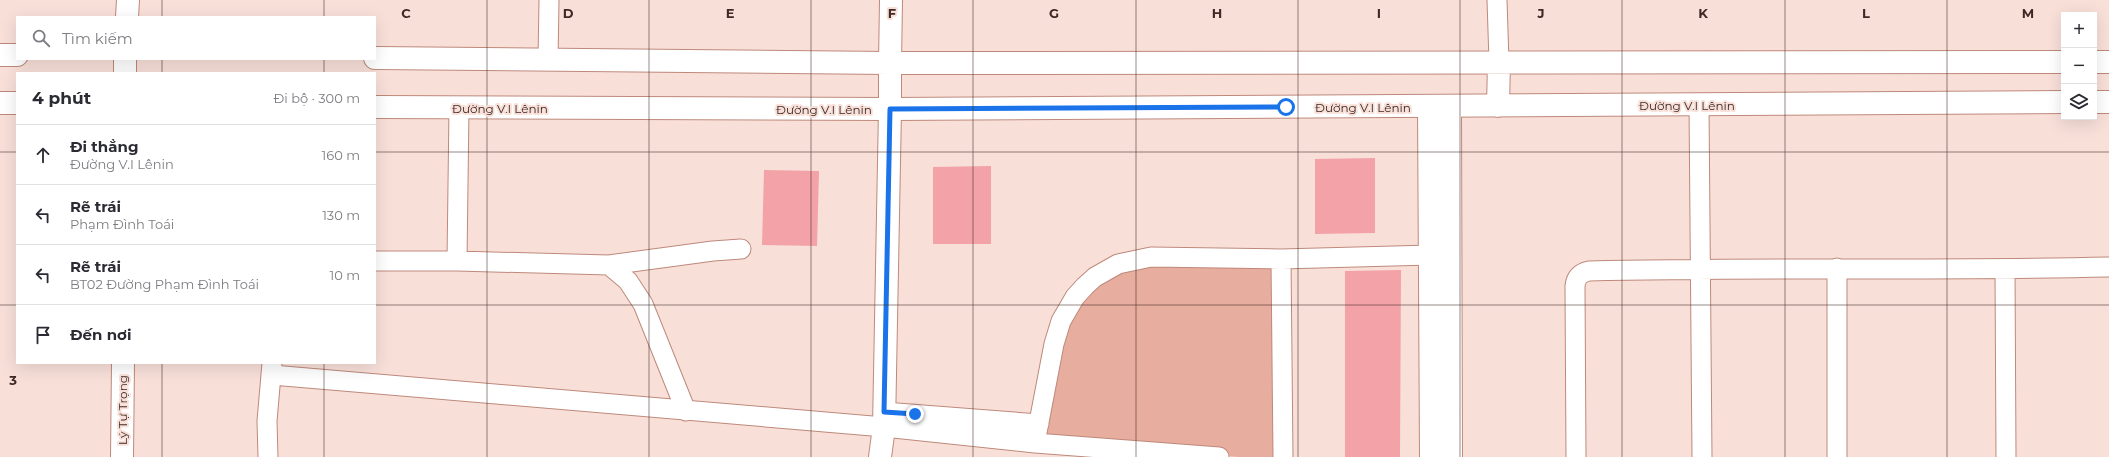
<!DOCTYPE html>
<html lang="vi">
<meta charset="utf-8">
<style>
:root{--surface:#fff;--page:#f7f7f7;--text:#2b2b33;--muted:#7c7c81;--line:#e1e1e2}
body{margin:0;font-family:Montserrat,sans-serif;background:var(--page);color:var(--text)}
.controls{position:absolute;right:12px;top:12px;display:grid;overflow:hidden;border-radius:0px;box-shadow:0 4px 16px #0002}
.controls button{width:36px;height:36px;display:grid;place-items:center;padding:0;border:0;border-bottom:1px solid var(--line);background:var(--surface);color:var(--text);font:20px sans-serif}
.stop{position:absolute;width:12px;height:12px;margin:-9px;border:3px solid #1a73e8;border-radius:50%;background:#fff}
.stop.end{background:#1a73e8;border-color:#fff;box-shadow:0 1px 4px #0008}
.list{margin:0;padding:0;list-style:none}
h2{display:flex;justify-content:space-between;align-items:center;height:52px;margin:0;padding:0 16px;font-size:17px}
h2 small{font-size:13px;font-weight:400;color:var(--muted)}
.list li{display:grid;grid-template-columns:26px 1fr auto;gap:12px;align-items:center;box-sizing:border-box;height:60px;padding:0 16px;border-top:1px solid var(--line)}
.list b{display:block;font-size:15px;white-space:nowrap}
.list p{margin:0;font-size:13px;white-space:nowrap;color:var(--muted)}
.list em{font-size:13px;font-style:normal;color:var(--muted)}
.icon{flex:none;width:22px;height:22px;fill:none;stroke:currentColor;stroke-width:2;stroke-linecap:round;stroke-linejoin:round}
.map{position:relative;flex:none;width:2109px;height:457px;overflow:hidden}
.search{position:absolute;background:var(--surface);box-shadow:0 4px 16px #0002;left:16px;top:16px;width:360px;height:44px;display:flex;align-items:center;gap:10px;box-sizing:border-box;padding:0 14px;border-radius:0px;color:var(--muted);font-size:15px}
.panel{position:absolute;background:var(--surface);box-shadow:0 4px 16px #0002;left:16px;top:72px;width:360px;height:292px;border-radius:0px}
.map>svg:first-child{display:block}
.green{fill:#e7ad9e}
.building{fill:#f3a2a7}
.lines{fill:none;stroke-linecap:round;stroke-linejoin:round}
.minor-casing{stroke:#be897b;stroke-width:21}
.tertiary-casing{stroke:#be897b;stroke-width:24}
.secondary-casing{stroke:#be897b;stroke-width:24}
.minor{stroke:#fff;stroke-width:19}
.tertiary{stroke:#fff;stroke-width:22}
.secondary{stroke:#fff;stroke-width:22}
.route{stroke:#1a73e8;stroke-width:5}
.grid{fill:none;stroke:#3f2924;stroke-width:1;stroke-opacity:0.55}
.labels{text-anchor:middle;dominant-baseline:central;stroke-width:4;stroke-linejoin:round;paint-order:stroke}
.street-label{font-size:12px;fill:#3f2924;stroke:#f8e0d9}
.grid-label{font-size:13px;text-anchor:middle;font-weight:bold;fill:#3f2924;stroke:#f8e0d9;stroke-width:4;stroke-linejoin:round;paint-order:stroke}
</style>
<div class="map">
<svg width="2109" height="457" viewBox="0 0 2109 457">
<rect width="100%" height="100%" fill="#f8e0d9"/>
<path class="green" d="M 1281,259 L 1283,457 L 1239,457 L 1035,443 L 1061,321 L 1118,264 Z"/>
<path class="building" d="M 1375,158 L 1375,233 L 1315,234 L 1315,159 Z
M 991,166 L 991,244 L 933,244 L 933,167 Z
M 764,170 L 819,171 L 817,246 L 762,245 Z
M 1401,270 L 1400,457 L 1345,457 L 1345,271 Z"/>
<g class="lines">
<defs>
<path id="minor" d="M 1497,0 L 1499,62
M 548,60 L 549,0
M 1699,105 L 1702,457
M 1281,259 L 1283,457
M 375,261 L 457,261 L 609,265 L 713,251 L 741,249
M 457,261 L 459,108
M 609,265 L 628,281 L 643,304 L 686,411
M 1837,268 L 1837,457
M 2005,269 L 2006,457
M 272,375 L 884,427 L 1035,443 L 1219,457
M 884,412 L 1039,424
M 1035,443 L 1054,344 L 1061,321 L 1075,297 L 1085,286 L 1095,277 L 1118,264 L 1151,257 L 1281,259 L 1431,255
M 268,457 L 267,421 L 272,363
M 1576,457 L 1575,286 C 1576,277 1580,273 1589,271 C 1762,267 1936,271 2109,267"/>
<path id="tertiary" d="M 127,17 L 128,0
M 890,63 L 891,0
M 1429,106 L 1431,457
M 1450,106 L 1451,457
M 122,457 L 123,363
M 880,457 L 884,427 L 890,109"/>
<path id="secondary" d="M 0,55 L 17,55
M 375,58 L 890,63 L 2064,62
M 125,59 L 125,73
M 2094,62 L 2109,62
M 2094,102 L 2109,102
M 0,103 L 17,103
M 1498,106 L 1499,62
M 375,107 L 890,109 L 2064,102
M 890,109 L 890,63"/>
</defs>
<use href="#minor" class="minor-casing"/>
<use href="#tertiary" class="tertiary-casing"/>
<use href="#secondary" class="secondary-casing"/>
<use href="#minor" class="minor"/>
<use href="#tertiary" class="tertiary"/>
<use href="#secondary" class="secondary"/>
</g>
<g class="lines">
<path class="route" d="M 915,414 L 884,412 L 890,109 L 1286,107"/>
</g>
<path class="grid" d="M 162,0 L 162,17M 324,0 L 324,17M 487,0 L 487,457M 649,0 L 649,457M 811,0 L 811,457M 973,0 L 973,457M 1136,0 L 1136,457M 1298,0 L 1298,457M 1460,0 L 1460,457M 1622,0 L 1622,457M 1785,0 L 1785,457M 1947,0 L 1947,457M 162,59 L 162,73M 324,59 L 324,73M 0,152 L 17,152M 375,152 L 2109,152M 0,305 L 17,305M 375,305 L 2109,305M 162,363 L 162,457M 324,363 L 324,457"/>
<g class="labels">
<g class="street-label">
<text x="1687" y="105">Đường V.I Lênin</text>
<text x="1363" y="107">Đường V.I Lênin</text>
<text x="500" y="108">Đường V.I Lênin</text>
<text x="824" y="109">Đường V.I Lênin</text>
<text transform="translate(122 410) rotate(-90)">Lý Tự Trọng</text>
</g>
</g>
<g class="grid-label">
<text x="406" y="18">C</text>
<text x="568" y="18">D</text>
<text x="730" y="18">E</text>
<text x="892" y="18">F</text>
<text x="1054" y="18">G</text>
<text x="1217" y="18">H</text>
<text x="1379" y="18">I</text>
<text x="1541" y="18">J</text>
<text x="1703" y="18">K</text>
<text x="1866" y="18">L</text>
<text x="2028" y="18">M</text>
<text x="13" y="385">3</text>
</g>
</svg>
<div class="controls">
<button>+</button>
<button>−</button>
<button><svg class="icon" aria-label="layers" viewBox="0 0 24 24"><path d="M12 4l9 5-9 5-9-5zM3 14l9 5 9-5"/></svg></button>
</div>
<div class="stop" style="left:1286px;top:107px"></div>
<div class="stop end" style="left:915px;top:414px"></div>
<div class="search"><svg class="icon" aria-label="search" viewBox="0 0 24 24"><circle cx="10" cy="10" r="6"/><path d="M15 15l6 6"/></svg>Tìm kiếm</div>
<section class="panel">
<h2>4 phút<small>Đi bộ · 300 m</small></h2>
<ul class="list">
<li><svg class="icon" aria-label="ahead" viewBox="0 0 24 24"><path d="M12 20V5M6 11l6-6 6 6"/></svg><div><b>Đi thẳng</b><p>Đường V.I Lênin</p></div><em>160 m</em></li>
<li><svg class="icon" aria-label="left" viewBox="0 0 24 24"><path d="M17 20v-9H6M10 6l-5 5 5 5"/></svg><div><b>Rẽ trái</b><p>Phạm Đình Toái</p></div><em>130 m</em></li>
<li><svg class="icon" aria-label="left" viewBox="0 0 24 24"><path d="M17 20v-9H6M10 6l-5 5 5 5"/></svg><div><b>Rẽ trái</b><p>BT02 Đường Phạm Đình Toái</p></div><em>10 m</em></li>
<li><svg class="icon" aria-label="arrive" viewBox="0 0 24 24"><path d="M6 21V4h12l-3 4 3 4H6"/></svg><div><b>Đến nơi</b></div></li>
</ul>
</section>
</div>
